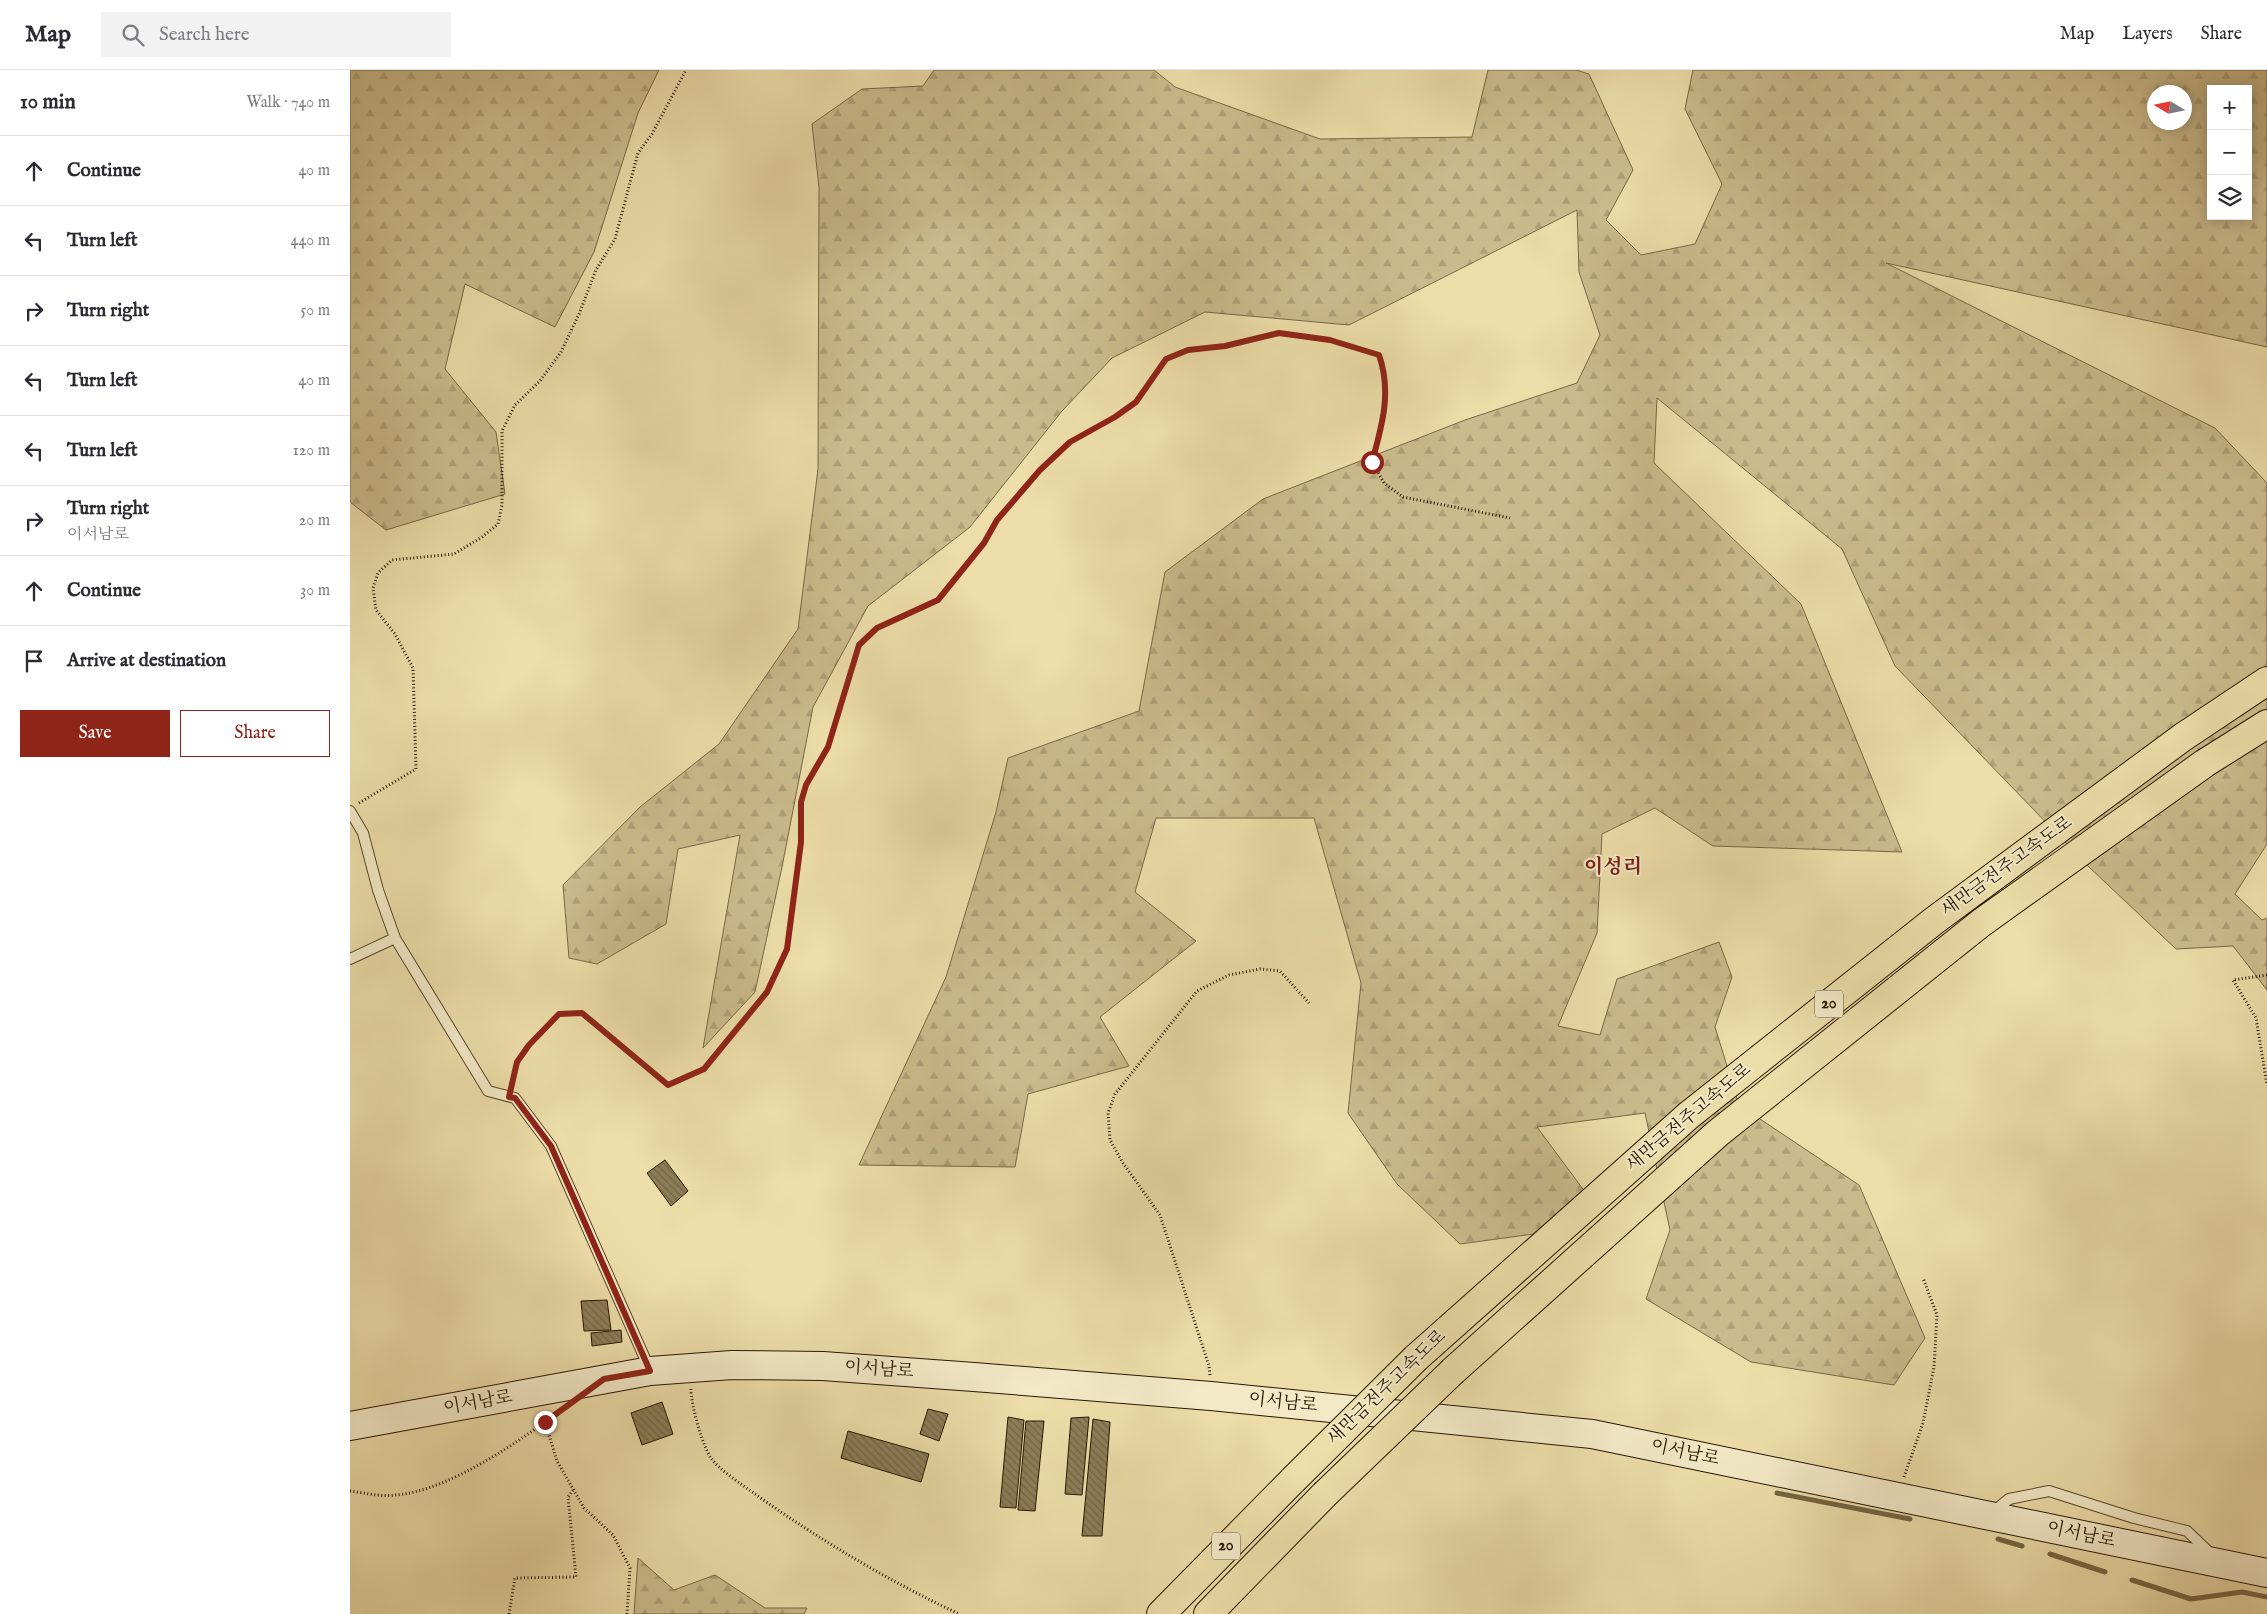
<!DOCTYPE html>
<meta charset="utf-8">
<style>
:root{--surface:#fff;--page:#f2f2f3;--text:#2b2b33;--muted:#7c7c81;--line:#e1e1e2;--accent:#8f2418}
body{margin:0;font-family:"IM FELL English","Noto Serif KR",serif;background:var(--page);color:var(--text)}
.controls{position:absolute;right:15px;top:15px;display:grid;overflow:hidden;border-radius:0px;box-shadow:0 2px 12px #0003}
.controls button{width:45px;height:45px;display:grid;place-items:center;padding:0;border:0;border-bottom:1px solid var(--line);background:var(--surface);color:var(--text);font:25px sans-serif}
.compass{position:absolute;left:1797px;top:15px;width:45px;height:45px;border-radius:50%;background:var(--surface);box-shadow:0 2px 12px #0003;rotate:280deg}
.stop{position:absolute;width:15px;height:15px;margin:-11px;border:4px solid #8f2418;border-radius:50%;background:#fff}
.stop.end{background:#8f2418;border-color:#fff;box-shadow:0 1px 5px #0008}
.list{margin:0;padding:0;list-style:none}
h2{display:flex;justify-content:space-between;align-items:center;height:65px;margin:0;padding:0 20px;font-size:21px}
h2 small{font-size:16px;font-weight:400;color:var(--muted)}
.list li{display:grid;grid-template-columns:32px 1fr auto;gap:15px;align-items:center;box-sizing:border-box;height:70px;padding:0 20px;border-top:1px solid var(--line)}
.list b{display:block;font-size:19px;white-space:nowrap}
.list p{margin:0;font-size:16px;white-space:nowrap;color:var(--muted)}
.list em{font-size:16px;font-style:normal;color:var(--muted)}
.actions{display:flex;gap:10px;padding:15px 20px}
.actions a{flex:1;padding:11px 0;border:1px solid var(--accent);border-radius:0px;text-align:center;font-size:18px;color:var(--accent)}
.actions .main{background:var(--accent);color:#fff}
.icon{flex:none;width:28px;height:28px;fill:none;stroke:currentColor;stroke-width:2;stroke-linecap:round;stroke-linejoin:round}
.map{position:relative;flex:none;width:1917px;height:1544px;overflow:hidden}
header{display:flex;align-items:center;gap:30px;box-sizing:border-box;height:70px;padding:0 25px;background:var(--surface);border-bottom:1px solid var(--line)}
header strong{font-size:24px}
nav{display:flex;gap:28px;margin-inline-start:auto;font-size:18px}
.search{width:350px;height:45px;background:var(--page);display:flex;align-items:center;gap:12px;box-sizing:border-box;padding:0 18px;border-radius:0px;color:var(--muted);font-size:19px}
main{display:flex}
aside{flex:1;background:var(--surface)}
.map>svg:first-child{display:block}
.forest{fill:url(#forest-firs);stroke:#796846;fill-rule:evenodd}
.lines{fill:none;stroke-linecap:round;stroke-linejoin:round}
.stream{stroke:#756543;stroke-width:5}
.building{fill:url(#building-back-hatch);stroke:#271600}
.service-casing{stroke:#58482a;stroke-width:12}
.secondary-casing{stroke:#271600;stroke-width:30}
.motorway-casing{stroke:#271600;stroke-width:30}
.path{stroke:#271600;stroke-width:3;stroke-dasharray:1 2.5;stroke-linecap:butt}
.service{stroke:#f3e9c7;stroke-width:10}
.secondary{stroke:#f3e9c7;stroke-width:28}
.motorway{stroke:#ecdda9;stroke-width:28}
.motorway-bridge-casing{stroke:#271600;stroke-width:30;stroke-linecap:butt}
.motorway-bridge{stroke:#ecdda9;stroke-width:28}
.route{stroke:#8f2418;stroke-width:6}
.labels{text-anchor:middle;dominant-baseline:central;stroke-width:4;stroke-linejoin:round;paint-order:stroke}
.shield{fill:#f3e9c7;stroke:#64553c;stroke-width:1}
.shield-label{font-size:16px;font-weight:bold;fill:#271600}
.street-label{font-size:18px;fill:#271600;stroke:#f3e9c7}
.quarter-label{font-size:20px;font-weight:bold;fill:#7a1f14;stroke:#f3e9c7}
</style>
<header>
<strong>Map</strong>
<div class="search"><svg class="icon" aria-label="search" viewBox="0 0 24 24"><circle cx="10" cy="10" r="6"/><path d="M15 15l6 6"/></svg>Search here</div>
<nav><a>Map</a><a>Layers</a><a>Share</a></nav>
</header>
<main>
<aside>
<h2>10 min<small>Walk · 740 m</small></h2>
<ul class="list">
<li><svg class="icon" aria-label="ahead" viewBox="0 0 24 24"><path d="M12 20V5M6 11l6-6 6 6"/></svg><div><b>Continue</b></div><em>40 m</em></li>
<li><svg class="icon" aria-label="left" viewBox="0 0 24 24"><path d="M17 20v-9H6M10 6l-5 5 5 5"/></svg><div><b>Turn left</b></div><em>440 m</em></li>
<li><svg class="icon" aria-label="right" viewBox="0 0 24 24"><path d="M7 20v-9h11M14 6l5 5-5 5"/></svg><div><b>Turn right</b></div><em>50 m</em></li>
<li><svg class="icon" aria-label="left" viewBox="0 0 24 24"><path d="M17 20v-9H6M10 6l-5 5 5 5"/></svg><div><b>Turn left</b></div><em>40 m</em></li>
<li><svg class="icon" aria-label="left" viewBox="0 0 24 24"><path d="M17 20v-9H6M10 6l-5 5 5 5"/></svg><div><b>Turn left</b></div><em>120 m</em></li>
<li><svg class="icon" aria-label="right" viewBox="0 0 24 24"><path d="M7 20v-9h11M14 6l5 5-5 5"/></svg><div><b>Turn right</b><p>이서남로</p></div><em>20 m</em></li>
<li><svg class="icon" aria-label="ahead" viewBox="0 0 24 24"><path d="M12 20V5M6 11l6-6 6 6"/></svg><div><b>Continue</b></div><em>30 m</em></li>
<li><svg class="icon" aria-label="arrive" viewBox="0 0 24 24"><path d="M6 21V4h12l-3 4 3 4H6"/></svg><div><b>Arrive at destination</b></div></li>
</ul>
<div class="actions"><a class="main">Save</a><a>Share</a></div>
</aside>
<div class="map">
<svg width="1917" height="1544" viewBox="0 0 1917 1544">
<defs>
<pattern id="forest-firs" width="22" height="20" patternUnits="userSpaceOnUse" patternTransform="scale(1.25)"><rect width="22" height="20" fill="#cbbb8c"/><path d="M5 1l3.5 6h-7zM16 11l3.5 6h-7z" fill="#aea077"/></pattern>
<pattern id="building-back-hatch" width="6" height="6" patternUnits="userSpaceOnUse" patternTransform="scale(1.25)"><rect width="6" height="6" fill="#8d7d58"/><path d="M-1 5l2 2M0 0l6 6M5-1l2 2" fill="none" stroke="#736546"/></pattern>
</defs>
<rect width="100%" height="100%" fill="#ecdda9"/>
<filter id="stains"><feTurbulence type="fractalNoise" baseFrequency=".004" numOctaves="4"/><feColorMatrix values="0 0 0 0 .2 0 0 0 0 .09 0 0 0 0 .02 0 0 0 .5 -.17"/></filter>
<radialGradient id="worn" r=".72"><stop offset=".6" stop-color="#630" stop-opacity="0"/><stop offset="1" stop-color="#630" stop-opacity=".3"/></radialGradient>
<path class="forest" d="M 0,0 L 309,0 L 288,43 L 244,182 L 205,257 L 115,214 L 95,299 L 146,362 L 155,424 L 36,460 L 0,432 Z
M 584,0 L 804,0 L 825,17 L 970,69 L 1122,67 L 1138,0 L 1226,0 L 1239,4 L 1283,100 L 1256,150 L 1291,185 L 1345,174 L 1372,114 L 1335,39 L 1343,0 L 1917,0 L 1917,277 L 1536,193 L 1865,358 L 1917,413 L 1917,774 L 1885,824 L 1912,850 L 1917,848 L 1917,920 L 1883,876 L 1826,879 L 1740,798 L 1545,596 L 1492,479 L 1307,328 L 1304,393 L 1451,534 L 1552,782 L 1363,776 L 1305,738 L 1252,764 L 1247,863 L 1208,956 L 1250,965 L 1267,909 L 1369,872 L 1382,907 L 1365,957 L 1389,1035 L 1509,1115 L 1575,1268 L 1544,1315 L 1401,1292 L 1296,1229 L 1320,1160 L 1295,1043 L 1187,1057 L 1241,1130 L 1191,1163 L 1110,1174 L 1047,1114 L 998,1043 L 1011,913 L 964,748 L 806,748 L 785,822 L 846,871 L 750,947 L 779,996 L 678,1024 L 665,1097 L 509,1095 L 596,907 L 646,742 L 658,688 L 789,641 L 815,502 L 913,429 L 1115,350 L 1227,313 L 1250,265 L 1229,202 L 1227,140 L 999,255 L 855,242 L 762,288 L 712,341 L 620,457 L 518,536 L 463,637 L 432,797 L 405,922 L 353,978 L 390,765 L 328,779 L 316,854 L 247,894 L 219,888 L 213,815 L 290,737 L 369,674 L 448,559 L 468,399 L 469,117 L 462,54 L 512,19 L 573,16 ZM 1861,19 L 1898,19 L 1898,146 L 1861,146 ZM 1804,22 L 1834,22 L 1834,52 L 1804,52 Z
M 288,1488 L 324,1520 L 365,1505 L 415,1538 L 457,1538 L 454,1544 L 284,1544 Z"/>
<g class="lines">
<path class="stream" d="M 1427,1423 L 1560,1449
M 1648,1469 L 1672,1476
M 1700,1484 L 1755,1502
M 1782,1510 L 1841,1529 L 1892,1522 L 1917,1527"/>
</g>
<path class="building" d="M 315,1090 L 338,1121 L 321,1136 L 297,1103 Z
M 257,1230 L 261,1260 L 234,1261 L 231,1231 Z
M 271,1260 L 272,1272 L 242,1276 L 241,1263 Z
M 312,1332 L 323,1364 L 292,1375 L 281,1343 Z
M 578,1339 L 598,1344 L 589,1371 L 570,1364 Z
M 658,1347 L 674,1350 L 666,1438 L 650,1437 Z
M 739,1347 L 732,1425 L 715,1424 L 721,1348 Z
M 743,1349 L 760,1352 L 752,1466 L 732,1466 Z
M 676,1351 L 694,1351 L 685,1441 L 668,1440 Z
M 498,1361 L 579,1384 L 571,1412 L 491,1388 Z"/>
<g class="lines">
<defs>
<path id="service" d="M 0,741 L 13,763 L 28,820 L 45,868 L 138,1021 L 165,1028 L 201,1076 L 300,1300
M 0,889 L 45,868
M 1643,1442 L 1659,1429 L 1699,1421 L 1784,1448 L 1837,1461 L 1861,1484"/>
<path id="secondary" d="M 0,1356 L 300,1301 L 382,1295 L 473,1296 L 624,1307 L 861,1326 L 1242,1364 L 1917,1503"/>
<path id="motorway" d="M 1066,1288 L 1339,1045 L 1585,850 L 1833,667 L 1917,611
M 1103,1301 L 1368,1063 L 1631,853 L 1855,693 L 1917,654
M 811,1544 L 943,1410
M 858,1544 L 974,1425"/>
</defs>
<use href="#service" class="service-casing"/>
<use href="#secondary" class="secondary-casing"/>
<use href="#motorway" class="motorway-casing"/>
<path class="path" d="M 9,733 L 66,699 L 63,598 L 45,564 L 26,540 L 23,518 L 28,503 L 42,490 L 104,484 L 132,467 L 148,454 L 152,435 L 152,361 L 165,335 L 190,311 L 211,282 L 229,244 L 246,200 L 265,169 L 288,83 L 302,64 L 336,0
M 1917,905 L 1883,910 L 1906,948 L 1917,1015
M 161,1015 L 167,992 L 179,975 L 209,944 L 232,943 L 318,1015 L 354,999 L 417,923 L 437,879 L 451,772 L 451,732 L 456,715 L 478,677 L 509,575 L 527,558 L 588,530 L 634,473 L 647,449 L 690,400 L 720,372 L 765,347 L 785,332 L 816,289 L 838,280 L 875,276 L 929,263 L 980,271 L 1029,285 C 1042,323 1032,355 1022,392 L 1034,413 L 1053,427 L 1160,448
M 860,1305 L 859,1296 L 810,1145 L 773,1093 L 760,1070 L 758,1043 L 765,1024 L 847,921 L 879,905 L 910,899 L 930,901 L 959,933
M 341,1319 C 341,1335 352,1375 361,1388 C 369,1400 393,1415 405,1424 C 470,1470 537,1510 609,1544
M 195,1352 L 207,1391 L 234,1438 L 263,1465 L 280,1498 L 277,1544
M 1554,1407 L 1573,1353 L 1584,1297 L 1587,1245 L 1573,1208
M 0,1421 C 15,1423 31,1427 46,1425 C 99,1421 169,1371 212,1340
M 159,1544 L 165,1508 L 226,1507 L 218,1427 L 223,1420"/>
<use href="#service" class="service"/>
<use href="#secondary" class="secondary"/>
<use href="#motorway" class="motorway"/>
<defs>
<path id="motorway-bridge" d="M 943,1410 L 1066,1288
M 974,1425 L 1103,1301"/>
</defs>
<use href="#motorway-bridge" class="motorway-bridge-casing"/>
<use href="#motorway-bridge" class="motorway-bridge"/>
</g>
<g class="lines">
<path class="route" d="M 195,1352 L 254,1309 L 300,1301 L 201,1076 L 165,1028 L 159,1027 L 167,992 L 179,975 L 209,944 L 232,943 L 318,1015 L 354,999 L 417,922 L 437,879 L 451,772 L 451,732 L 456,715 L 478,677 L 509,575 L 527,558 L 588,530 L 634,473 L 647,450 L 690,400 L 720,372 L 765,347 L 786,332 L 816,289 L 838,280 L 875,276 L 929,263 L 980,270 L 1029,285 C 1042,322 1032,356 1022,392"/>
</g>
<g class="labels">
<g class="shield">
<rect x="1465" y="920.5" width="28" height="27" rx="4"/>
<rect x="862" y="1462.5" width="28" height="27" rx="4"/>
</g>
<g class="shield-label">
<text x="1479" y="934">20</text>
<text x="876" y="1476">20</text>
</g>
<g class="street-label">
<text transform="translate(1657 797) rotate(-36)">새만금전주고속도로</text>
<text transform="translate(1339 1048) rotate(-40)">새만금전주고속도로</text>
<text transform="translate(529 1300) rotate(4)">이서남로</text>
<text transform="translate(1037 1318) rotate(-44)">새만금전주고속도로</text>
<text transform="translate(128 1333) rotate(-10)">이서남로</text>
<text transform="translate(933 1333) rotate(6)">이서남로</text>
<text transform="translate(1335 1383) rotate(12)">이서남로</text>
<text transform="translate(1731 1465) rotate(12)">이서남로</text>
</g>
<g class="quarter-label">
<text x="1263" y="797">이성리</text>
</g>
</g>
<rect width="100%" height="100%" filter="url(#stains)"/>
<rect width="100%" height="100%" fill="url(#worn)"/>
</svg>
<div class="controls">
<button>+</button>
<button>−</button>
<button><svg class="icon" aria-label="layers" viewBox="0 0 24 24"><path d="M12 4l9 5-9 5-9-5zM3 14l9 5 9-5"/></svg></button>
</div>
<svg class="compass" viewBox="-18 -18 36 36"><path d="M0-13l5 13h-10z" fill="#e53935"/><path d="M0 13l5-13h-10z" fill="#7c7c81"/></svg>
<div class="stop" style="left:1022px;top:392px"></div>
<div class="stop end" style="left:195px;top:1352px"></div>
</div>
</main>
